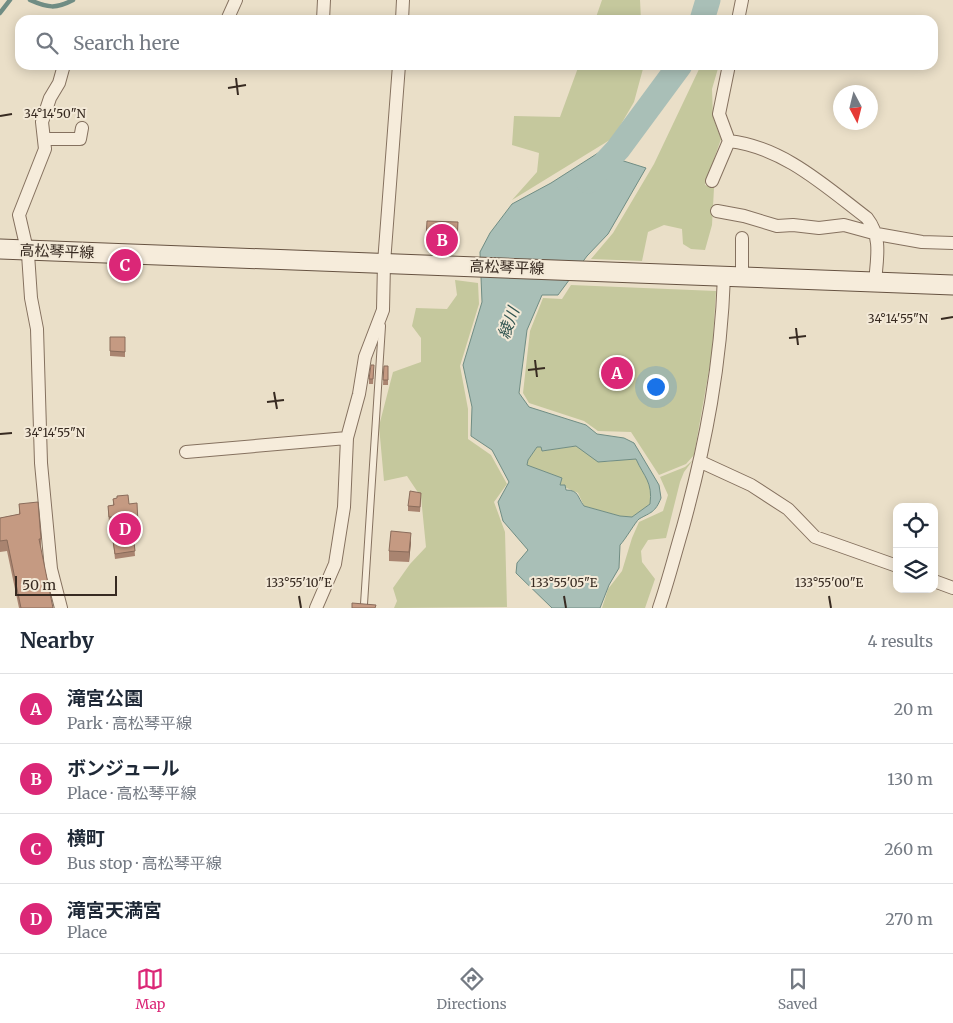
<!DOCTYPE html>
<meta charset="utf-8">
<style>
:root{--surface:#fff;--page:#f6f6f7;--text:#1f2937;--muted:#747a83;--line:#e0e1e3;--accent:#db2777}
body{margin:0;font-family:Merriweather,"Noto Sans JP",serif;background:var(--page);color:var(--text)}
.controls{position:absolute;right:15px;bottom:15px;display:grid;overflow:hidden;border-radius:10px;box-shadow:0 2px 12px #0003}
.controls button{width:45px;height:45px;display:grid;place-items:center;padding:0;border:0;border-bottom:1px solid var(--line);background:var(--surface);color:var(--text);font:25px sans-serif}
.compass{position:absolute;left:833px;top:85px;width:45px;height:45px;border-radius:50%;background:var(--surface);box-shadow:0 2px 12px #0003;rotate:173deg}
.scale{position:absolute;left:15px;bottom:12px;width:102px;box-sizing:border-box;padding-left:5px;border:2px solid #372a21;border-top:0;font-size:14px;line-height:18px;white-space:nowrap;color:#372a21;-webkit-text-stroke:4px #f3e9d7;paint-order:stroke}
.you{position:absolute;left:655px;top:386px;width:18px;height:18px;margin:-12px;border:4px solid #fff;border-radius:50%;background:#1a73e8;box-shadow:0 0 0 8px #1a73e833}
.badge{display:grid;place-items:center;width:32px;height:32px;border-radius:50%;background:var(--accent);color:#fff;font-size:16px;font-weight:700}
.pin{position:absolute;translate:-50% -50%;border:2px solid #fff;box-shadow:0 1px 5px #0006}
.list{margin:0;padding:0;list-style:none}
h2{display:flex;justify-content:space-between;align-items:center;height:65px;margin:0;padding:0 20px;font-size:21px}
h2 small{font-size:16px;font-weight:400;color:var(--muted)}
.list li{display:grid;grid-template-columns:32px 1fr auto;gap:15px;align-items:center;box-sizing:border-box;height:70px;padding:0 20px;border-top:1px solid var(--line)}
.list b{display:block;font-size:19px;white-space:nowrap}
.list p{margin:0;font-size:16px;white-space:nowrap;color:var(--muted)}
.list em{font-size:16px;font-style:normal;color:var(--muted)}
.icon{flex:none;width:28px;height:28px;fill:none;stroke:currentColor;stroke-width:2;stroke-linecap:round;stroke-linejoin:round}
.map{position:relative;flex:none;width:953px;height:608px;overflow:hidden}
.search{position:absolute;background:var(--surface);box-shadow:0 2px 12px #0003;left:15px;right:15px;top:15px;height:55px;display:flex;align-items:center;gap:12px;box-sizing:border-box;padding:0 18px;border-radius:15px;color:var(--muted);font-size:19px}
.sheet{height:345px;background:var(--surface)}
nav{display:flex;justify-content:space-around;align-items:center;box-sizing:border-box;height:70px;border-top:1px solid var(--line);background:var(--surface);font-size:14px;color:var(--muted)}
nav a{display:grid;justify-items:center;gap:2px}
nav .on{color:var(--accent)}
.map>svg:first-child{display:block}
.green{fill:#c5c89d}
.water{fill:#a9bfb7;stroke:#708d84;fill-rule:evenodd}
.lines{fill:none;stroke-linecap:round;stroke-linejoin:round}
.stream{stroke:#708d84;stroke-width:4.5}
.river{stroke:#a9bfb7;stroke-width:25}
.lane-casing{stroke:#85715f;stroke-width:8}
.street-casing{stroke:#85715f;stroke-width:14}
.secondary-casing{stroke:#675342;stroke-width:21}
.lane{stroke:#f6ecdb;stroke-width:6}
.street{stroke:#f6ecdb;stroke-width:12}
.secondary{stroke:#f6ecdb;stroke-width:19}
.wall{fill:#a98470}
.shaded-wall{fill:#8a6c5b}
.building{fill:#c59a82;stroke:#8a6c5b}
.ticks{fill:none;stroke:#372a21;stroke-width:2}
.labels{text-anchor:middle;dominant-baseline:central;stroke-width:4;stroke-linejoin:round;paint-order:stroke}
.street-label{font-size:15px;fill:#372a21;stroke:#f3e9d7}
.water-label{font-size:16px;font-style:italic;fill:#325551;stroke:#f3e9d7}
.ticks-label{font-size:12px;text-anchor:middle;fill:#372a21;stroke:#f3e9d7;stroke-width:4;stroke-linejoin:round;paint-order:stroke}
</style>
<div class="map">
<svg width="953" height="608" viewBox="0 0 953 608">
<rect width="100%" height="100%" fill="#eadfc8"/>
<path class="green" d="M 602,0 L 640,0 L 641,20 L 595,20 Z
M 579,65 L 644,65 L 634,102 L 613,138 L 512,200 L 537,172 L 539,153 L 512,145 L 514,116 L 560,117 Z
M 701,65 L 719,65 L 712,89 L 713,117 L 721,139 L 705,185 L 714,188 L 712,225 L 705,250 L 691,249 L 683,244 L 682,229 L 664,225 L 648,232 L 642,261 L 591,259 L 613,233 L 654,164 Z
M 455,280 L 478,283 L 479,304 L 460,366 L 468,409 L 468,439 L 491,455 L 507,484 L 494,502 L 505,532 L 507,607 L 394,608 L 397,601 L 393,588 L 410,564 L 426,547 L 421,497 L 407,476 L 384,481 L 379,426 L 393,372 L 421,362 L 421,338 L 412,326 L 416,308 L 447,309 L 457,295 Z
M 571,285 L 716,291 L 712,353 L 694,455 L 686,464 L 659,475 L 631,432 L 598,431 L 584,421 L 529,403 L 523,393 L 530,331 L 543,298 L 562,299 Z
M 576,446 L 607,462 L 622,459 L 636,459 C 645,478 653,481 650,504 L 632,517 L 620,516 L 584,506 L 578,493 L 560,485 L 562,478 L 527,465 L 528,460 L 537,447 L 541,447 L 542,451 Z
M 693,460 L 684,472 L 680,482 L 666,538 L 648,540 L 641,551 L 642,562 L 655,579 L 645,608 L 602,608 L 608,589 L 622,571 L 632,538 L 639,522 L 663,511 L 668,495 L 660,477 L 685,467 Z"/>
<path class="water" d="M 598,153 L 646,168 L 608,234 L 587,256 L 558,295 L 542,295 L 527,330 L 519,393 L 529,407 L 586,425 L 597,434 L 624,438 L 634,443 L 659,485 L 661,498 C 655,513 651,512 639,519 C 636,521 625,540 620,545 L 619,568 L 609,585 L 600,608 L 552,608 L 516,573 L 517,563 L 528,550 L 503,521 L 498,502 L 509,482 L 492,450 L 471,436 L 472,407 L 463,365 L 482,302 L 480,252 L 490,233 L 512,204 L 551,183 ZM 576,446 L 598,462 L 636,459 C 644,477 653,482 650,504 L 632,517 L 620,516 L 584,506 C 577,497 579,490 566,490 L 565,485 L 560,485 L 562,478 L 527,465 L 528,460 L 537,447 L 541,447 L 542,451 Z"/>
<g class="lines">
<path class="stream" d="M 30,0 C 48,8 56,9 73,0
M 0,13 L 10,0"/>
<path class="river" d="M 702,20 L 708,0
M 588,181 L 618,149 L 680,65"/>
<defs>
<path id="lane" d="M 364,604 L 382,326"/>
<path id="street" d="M 227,20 L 236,0
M 323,20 L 324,0
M 402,20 L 403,0
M 738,20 L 742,0
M 729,65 L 719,114 L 729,141
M 45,139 L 80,139 L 82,128
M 712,181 L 729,141 C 783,147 825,186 867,218 C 882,237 877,258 875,282
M 717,211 L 744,216 L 777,226 L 793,225 L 819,228 L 844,225 L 877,234 L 922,242 L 953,243
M 742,238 L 742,277
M 186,452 L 347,438
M 701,462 L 751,485 L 788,509 L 815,537 L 897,566
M 934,581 L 953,588
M 61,608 L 51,569 L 41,463 L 37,329 L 31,298 L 28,254 L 19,215 L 45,149 L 42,122 L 50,98 L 59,83 L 64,65
M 316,608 L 335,564 L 344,507 L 347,438 L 359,394 L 365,357 L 383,310 L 384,263 L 399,65
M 659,608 C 668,582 675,554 683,527 C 706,443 721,364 724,276"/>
<path id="secondary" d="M 0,249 L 953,285"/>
</defs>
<use href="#lane" class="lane-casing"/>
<use href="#street" class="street-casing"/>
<use href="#secondary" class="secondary-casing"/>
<use href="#lane" class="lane"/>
<use href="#street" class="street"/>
<use href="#secondary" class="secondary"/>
</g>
<path class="wall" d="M 458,232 L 457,250 L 426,249 L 426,239 Z
M 110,337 L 125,337 L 125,357 L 110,356 Z
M 374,365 L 373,384 L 369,384 L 369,379 Z
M 384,366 L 388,366 L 388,385 L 383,385 Z
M 421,498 L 420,512 L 408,511 L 408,506 Z
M 113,499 L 129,504 L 138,523 L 138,528 L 133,529 L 135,556 L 115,559 L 113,541 L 116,541 L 114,522 L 109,522 L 108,511 L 108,506 L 113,505 Z
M 19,504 L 41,539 L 41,550 L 53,608 L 19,608 L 7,551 L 0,552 L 0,518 L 19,514 Z
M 411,542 L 409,562 L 389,561 L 389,551 Z"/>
<path class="shaded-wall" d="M 411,533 L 411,542 L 409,562 L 409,552 Z"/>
<path class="building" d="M 427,221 L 458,222 L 457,240 L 426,239 Z
M 110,337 L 125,337 L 125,352 L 110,351 Z
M 371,365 L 374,365 L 373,379 L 369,379 Z
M 384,366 L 388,366 L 388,380 L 383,380 Z
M 410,491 L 421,493 L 420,507 L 408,506 Z
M 128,495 L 129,504 L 137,503 L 138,523 L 132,524 L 135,551 L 115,554 L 113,541 L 117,541 L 114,517 L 109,517 L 108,506 L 114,505 L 113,499 L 117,498 L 117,496 Z
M 38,502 L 41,539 L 39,539 L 53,608 L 21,608 L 7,540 L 0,541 L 0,518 L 20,514 L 19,504 Z
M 391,531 L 411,533 L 409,552 L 389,551 Z
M 352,603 L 376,605 L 375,608 L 352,608 Z"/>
<path class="ticks" d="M 236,78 L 238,95M 228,88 L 246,85M 0,116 L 12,114M 941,319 L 953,317M 796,328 L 798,345M 789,338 L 806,336M 535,360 L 537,377M 528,370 L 545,368M 274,392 L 277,409M 267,402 L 284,400M 0,434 L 12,433M 299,596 L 301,608M 564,596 L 566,608M 829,596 L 831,608"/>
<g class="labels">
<g class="street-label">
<text transform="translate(57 251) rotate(2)">高松琴平線</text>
<text transform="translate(507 267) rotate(2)">高松琴平線</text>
</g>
<g class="water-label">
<text transform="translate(508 323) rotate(-70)">綾川</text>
</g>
</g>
<g class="ticks-label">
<text x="55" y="118">34°14'50"N</text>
<text x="898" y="323">34°14'55"N</text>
<text x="55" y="437">34°14'55"N</text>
<text x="299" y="587">133°55'10"E</text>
<text x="564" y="587">133°55'05"E</text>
<text x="829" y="587">133°55'00"E</text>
</g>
</svg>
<div class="controls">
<button><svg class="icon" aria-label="locate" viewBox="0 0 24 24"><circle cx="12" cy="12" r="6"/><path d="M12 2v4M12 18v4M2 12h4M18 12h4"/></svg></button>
<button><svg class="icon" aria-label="layers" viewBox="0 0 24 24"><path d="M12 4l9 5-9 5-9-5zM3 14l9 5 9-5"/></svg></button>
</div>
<svg class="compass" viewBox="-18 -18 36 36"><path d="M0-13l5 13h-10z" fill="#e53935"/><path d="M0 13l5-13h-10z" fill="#747a83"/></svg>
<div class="scale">50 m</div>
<div class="you"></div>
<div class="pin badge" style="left:617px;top:373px">A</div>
<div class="pin badge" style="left:442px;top:240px">B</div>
<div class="pin badge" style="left:125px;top:265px">C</div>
<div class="pin badge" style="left:125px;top:529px">D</div>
<div class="search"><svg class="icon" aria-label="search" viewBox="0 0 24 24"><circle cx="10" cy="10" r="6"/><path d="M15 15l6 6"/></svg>Search here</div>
</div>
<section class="sheet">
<h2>Nearby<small>4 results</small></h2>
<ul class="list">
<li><span class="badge">A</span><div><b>滝宮公園</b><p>Park · 高松琴平線</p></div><em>20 m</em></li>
<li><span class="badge">B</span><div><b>ボンジュール</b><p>Place · 高松琴平線</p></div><em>130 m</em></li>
<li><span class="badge">C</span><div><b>横町</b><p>Bus stop · 高松琴平線</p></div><em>260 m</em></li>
<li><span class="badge">D</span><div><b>滝宮天満宮</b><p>Place</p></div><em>270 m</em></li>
</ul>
</section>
<nav>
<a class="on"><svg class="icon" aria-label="map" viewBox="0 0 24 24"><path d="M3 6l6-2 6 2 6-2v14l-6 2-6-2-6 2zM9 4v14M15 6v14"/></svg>Map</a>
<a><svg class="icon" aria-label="directions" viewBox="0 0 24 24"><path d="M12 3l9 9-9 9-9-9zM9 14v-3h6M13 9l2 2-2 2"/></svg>Directions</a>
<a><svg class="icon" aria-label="saved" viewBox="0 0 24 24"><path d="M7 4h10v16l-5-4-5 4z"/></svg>Saved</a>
</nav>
